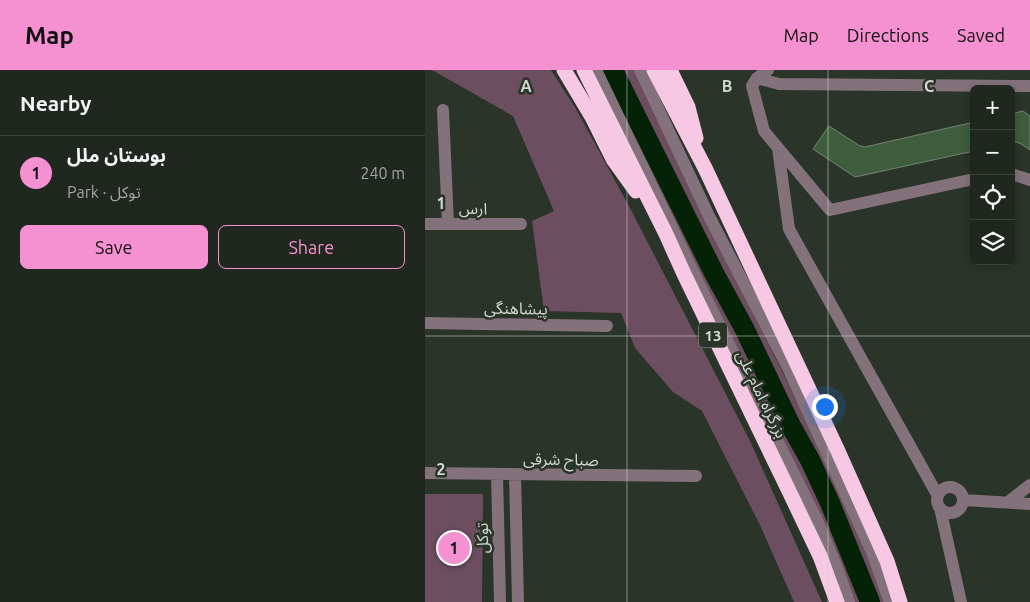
<!DOCTYPE html>
<meta charset="utf-8">
<style>
:root{--surface:#20271f;--page:#2d332c;--text:#f1f3f6;--muted:#a2a5a4;--line:#3d443d;--accent:#f590d1}
body{margin:0;font-family:Ubuntu,"Noto Sans Arabic",sans-serif;background:var(--page);color:var(--text)}
.controls{position:absolute;right:15px;top:15px;display:grid;overflow:hidden;border-radius:8px;box-shadow:0 2px 8px #0003}
.controls button{width:45px;height:45px;display:grid;place-items:center;padding:0;border:0;border-bottom:1px solid var(--line);background:var(--surface);color:var(--text);font:25px sans-serif}
.you{position:absolute;left:399px;top:336px;width:18px;height:18px;margin:-12px;border:4px solid #fff;border-radius:50%;background:#1a73e8;box-shadow:0 0 0 8px #1a73e833}
.badge{display:grid;place-items:center;width:32px;height:32px;border-radius:50%;background:var(--accent);color:#111;font-size:16px;font-weight:700}
.pin{position:absolute;translate:-50% -50%;border:2px solid #fff;box-shadow:0 1px 5px #0006}
.list{margin:0;padding:0;list-style:none}
h2{display:flex;justify-content:space-between;align-items:center;height:65px;margin:0;padding:0 20px;font-size:21px}
h2 small{font-size:16px;font-weight:400;color:var(--muted)}
.list li{display:grid;grid-template-columns:32px 1fr auto;gap:15px;align-items:center;box-sizing:border-box;height:75px;padding:0 20px;border-top:1px solid var(--line)}
.list b{display:block;font-size:19px;white-space:nowrap}
.list p{margin:0;font-size:16px;white-space:nowrap;color:var(--muted)}
.list em{font-size:16px;font-style:normal;color:var(--muted)}
.actions{display:flex;gap:10px;padding:15px 20px}
.actions a{flex:1;padding:11px 0;border:1px solid var(--accent);border-radius:8px;text-align:center;font-size:18px;color:var(--accent)}
.actions .main{background:var(--accent);color:#111}
.icon{flex:none;width:28px;height:28px;fill:none;stroke:currentColor;stroke-width:2;stroke-linecap:round;stroke-linejoin:round}
.map{position:relative;flex:none;width:605px;height:532px;overflow:hidden}
header{display:flex;align-items:center;gap:30px;box-sizing:border-box;height:70px;padding:0 25px;background:var(--accent);color:#111}
header strong{font-size:24px}
nav{display:flex;gap:28px;margin-inline-start:auto;font-size:18px}
main{display:flex}
aside{flex:1;background:var(--surface)}
.map>svg:first-child{display:block}
.green{fill:#6d4e61}
.lines{fill:none;stroke-linecap:round;stroke-linejoin:round}
.river{stroke:#042205;stroke-width:20}
.building{fill:#3e5d3d;stroke:#768275}
.minor{stroke:#83717c;stroke-width:12}
.highway{stroke:#f6c8e3;stroke-width:15}
.grid{fill:none;stroke:#d1d8d1;stroke-width:1;stroke-opacity:0.55}
.labels{text-anchor:middle;dominant-baseline:central;stroke-width:5;stroke-linejoin:round;paint-order:stroke}
.shield{fill:#2a3429;stroke:#9fa79f;stroke-width:1}
.shield-label{font-size:15px;font-weight:bold;fill:#d1d8d1}
.street-label{font-size:16px;fill:#d1d8d1;stroke:#2a3429}
.grid-label{font-size:16px;text-anchor:middle;font-weight:bold;fill:#d1d8d1;stroke:#2a3429;stroke-width:5;stroke-linejoin:round;paint-order:stroke}
</style>
<header>
<strong>Map</strong>
<nav><a>Map</a><a>Directions</a><a>Saved</a></nav>
</header>
<main>
<aside>
<h2>Nearby<small></small></h2>
<ul class="list">
<li><span class="badge">1</span><div><b>بوستان ملل</b><p>Park · توکل</p></div><em>240 m</em></li>
</ul>
<div class="actions"><a class="main">Save</a><a>Share</a></div>
</aside>
<div class="map">
<svg width="605" height="532" viewBox="0 0 605 532">
<rect width="100%" height="100%" fill="#2a3429"/>
<path class="green" d="M 7,0 L 126,0 L 151,39 L 206,140 L 325,371 L 397,532 L 369,532 L 335,455 L 277,341 L 248,322 L 210,278 L 196,243 L 119,241 L 107,151 L 129,141 L 88,46 Z
M 174,0 L 211,0 L 319,225 L 406,399 L 462,532 L 426,532 Z
M 0,424 L 58,424 L 57,532 L 0,532 Z"/>
<g class="lines">
<path class="river" d="M 188,0 L 289,203 L 319,258 L 366,356 L 385,390 L 405,433 L 445,532"/>
</g>
<path class="building" d="M 598,41 L 605,46 L 605,80 L 596,74 L 591,72 L 586,73 L 586,44 Z
M 549,52 L 549,81 L 430,107 L 388,79 L 404,56 L 435,76 L 440,77 Z"/>
<g class="lines">
<path class="minor" d="M 171,0 L 273,212 L 393,452 L 412,498 L 424,532
M 215,0 L 284,146 L 363,298 L 447,482 L 465,532
M 343,0 L 332,8 L 327,16 L 339,61 L 405,140 L 549,109
M 332,8 L 354,14 L 605,16
M 18,40 L 23,154
M 353,78 L 364,159 L 513,426
M 586,104 L 605,110
M 0,154 L 96,154
M 0,253 L 182,256
M 0,403 L 271,406
M 72,404 L 75,532
M 90,404 L 93,532
M512 430a13 13 0 1 1 26 0a13 13 0 1 1-26 0Z
M 538,430 L 605,434
M 583,432 L 605,415
M 515,438 L 536,532"/>
<path class="highway" d="M 139,0 L 167,47 L 188,89 L 211,121
M 159,0 L 241,164 L 259,204 L 364,421 L 395,486 L 412,532
M 229,0 L 280,98 L 412,379 L 462,491 L 475,532
M 245,0 L 263,37 L 271,68"/>
</g>
<path class="grid" d="M 202,0 L 202,532M 403,0 L 403,532M 0,266 L 605,266"/>
<g class="labels">
<rect class="shield" x="274" y="252.5" width="28" height="25" rx="4"/>
<g class="shield-label">
<text x="288" y="265">13</text>
</g>
<g class="street-label">
<text x="48" y="138">ارس</text>
<text transform="translate(91 238) rotate(1)">پیشاهنگی</text>
<text transform="translate(337 324) rotate(64)">بزرگراه امام علی</text>
<text transform="translate(136 389) rotate(1)">صباح شرقی</text>
<text transform="translate(57 468) rotate(-91)">توکل</text>
</g>
</g>
<g class="grid-label">
<text x="101" y="22">A</text>
<text x="302" y="22">B</text>
<text x="504" y="22">C</text>
<text x="16" y="139">1</text>
<text x="16" y="405">2</text>
</g>
</svg>
<div class="controls">
<button>+</button>
<button>−</button>
<button><svg class="icon" aria-label="locate" viewBox="0 0 24 24"><circle cx="12" cy="12" r="6"/><path d="M12 2v4M12 18v4M2 12h4M18 12h4"/></svg></button>
<button><svg class="icon" aria-label="layers" viewBox="0 0 24 24"><path d="M12 4l9 5-9 5-9-5zM3 14l9 5 9-5"/></svg></button>
</div>
<div class="you"></div>
<div class="pin badge" style="left:29px;top:478px">1</div>
</div>
</main>
